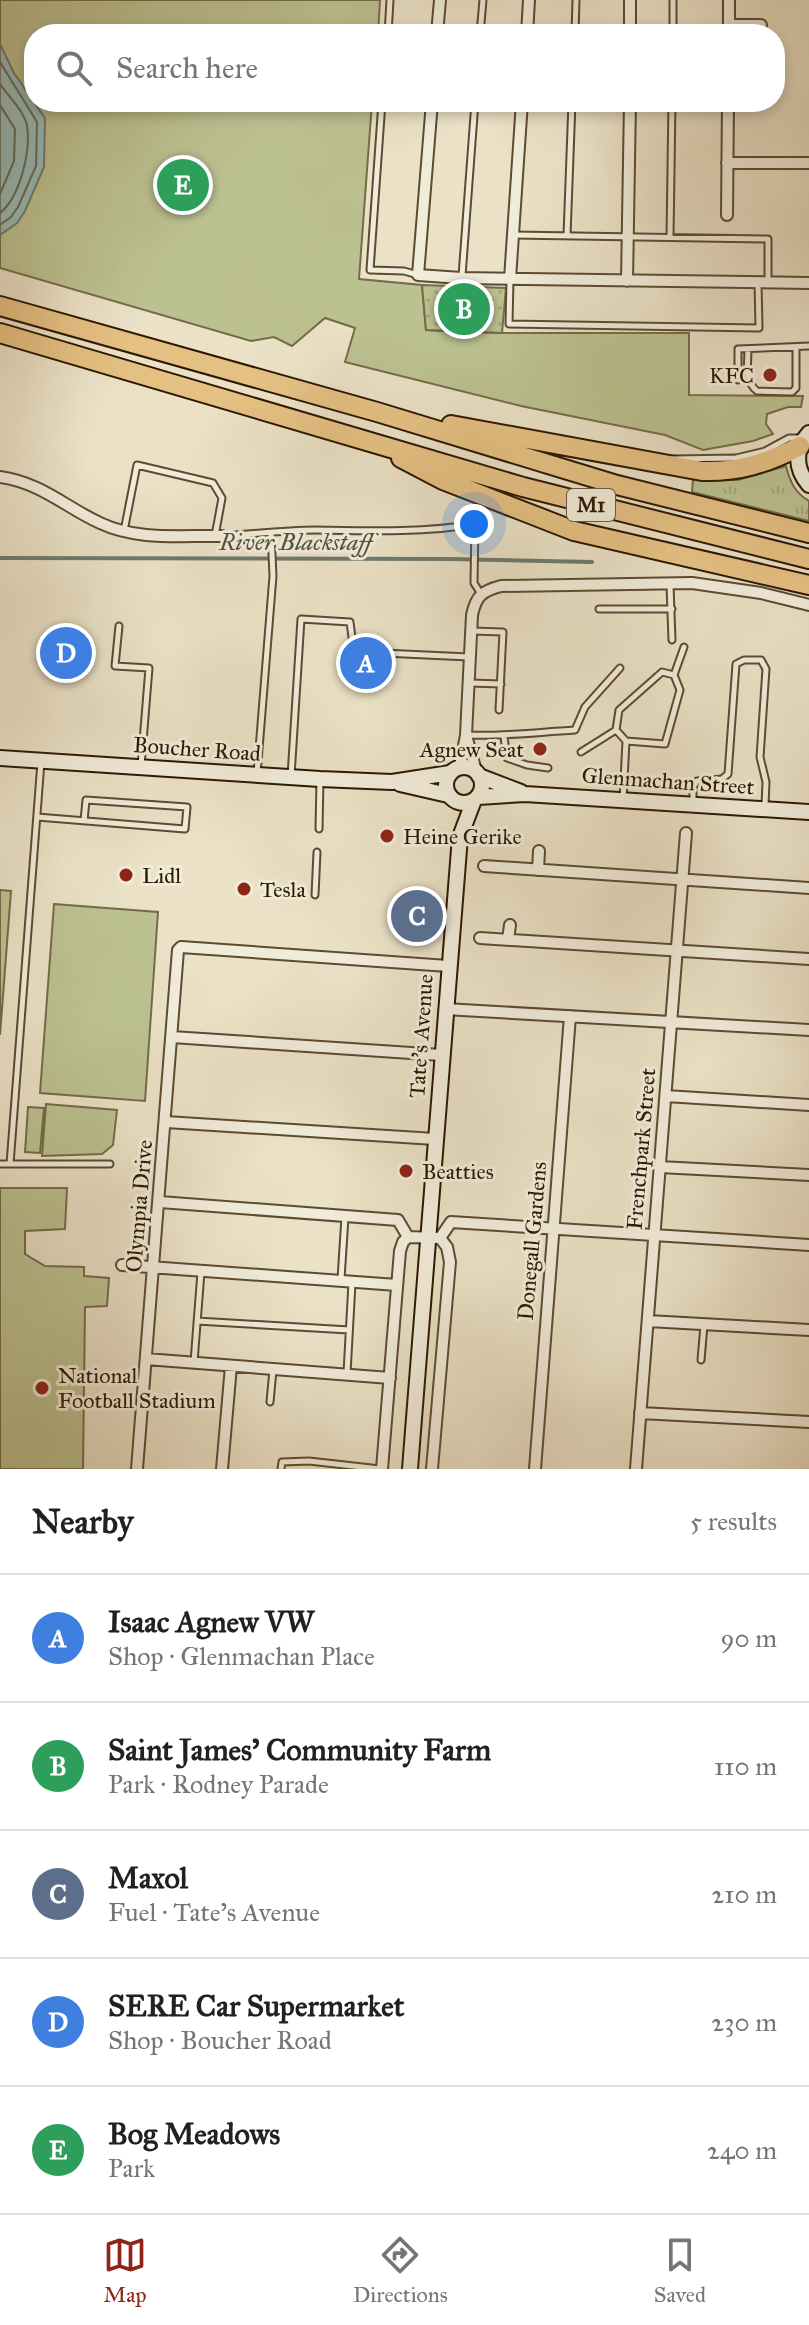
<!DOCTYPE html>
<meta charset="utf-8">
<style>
:root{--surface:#fff;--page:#f6f6f6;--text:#202124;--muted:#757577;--line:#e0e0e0;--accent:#8f2418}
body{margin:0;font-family:"IM FELL Great Primer",serif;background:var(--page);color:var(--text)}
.you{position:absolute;left:474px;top:524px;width:28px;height:28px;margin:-20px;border:6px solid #fff;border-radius:50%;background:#1a73e8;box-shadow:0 0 0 12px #1a73e833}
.badge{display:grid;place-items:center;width:52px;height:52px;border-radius:50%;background:var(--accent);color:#fff;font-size:26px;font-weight:700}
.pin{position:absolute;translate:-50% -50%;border:4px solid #fff;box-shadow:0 2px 8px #0006}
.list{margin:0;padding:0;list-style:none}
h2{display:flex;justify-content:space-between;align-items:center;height:104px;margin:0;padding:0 32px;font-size:34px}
h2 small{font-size:26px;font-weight:400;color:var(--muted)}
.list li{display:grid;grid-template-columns:52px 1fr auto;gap:24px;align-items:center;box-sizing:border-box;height:128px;padding:0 32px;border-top:2px solid var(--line)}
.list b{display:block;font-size:30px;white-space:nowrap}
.list p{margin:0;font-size:26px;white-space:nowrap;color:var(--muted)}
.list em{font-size:26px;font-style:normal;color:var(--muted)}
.icon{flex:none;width:44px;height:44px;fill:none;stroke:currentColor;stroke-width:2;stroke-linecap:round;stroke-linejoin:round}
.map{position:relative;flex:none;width:809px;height:1469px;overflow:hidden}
.search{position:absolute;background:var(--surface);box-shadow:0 4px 12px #0003;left:24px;right:24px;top:24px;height:88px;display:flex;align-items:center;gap:20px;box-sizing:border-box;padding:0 28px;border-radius:32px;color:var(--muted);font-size:30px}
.sheet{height:744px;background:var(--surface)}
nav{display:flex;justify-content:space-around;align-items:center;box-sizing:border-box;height:112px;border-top:2px solid var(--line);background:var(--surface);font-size:22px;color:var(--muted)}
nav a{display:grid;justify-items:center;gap:4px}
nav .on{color:var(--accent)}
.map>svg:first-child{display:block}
.grass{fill:url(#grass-tufts);stroke:#746c49;stroke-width:2}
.park{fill:#bcc191;stroke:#746c49;stroke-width:2}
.garden{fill:url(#garden-dots);stroke:#746c49;stroke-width:2}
.water{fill:#98bcb9;stroke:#6d7a6f;stroke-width:2}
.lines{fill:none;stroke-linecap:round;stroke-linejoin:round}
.shore{stroke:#626a5d;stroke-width:2}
.stream{stroke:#6d7a6f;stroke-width:4}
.lane-casing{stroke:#5c4a32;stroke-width:9}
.street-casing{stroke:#5c4a32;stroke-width:14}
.secondary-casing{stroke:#2c1701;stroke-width:18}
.highway-casing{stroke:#2c1701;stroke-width:22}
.lane{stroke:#f1ecda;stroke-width:5}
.street{stroke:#f1ecda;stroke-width:10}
.secondary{stroke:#f1ecda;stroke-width:14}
.highway{stroke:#e5c083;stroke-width:18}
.poi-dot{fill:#8f2418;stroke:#f1ecda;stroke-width:3}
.labels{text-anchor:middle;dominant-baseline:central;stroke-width:6;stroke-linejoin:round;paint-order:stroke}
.shield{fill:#f1ecda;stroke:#675742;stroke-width:2}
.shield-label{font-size:20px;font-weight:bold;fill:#2c1701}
.poi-label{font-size:22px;fill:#2c1701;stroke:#f1ecda;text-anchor:start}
.street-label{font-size:22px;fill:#2c1701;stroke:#f1ecda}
.water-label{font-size:24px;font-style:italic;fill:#525141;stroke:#f1ecda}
</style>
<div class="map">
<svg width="809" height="1469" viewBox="0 0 809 1469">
<defs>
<pattern id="grass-tufts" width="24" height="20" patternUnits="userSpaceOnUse" patternTransform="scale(2)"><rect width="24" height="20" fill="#bcc191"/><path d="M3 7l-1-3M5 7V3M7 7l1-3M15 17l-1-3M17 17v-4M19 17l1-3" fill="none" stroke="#a2a57b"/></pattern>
<pattern id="garden-dots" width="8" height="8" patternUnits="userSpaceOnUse" patternTransform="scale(2)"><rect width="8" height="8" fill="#bcc191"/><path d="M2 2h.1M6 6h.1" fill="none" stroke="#a2a57b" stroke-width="1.8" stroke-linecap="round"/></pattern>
</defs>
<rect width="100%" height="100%" fill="#eae1c6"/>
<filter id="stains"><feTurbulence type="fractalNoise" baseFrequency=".0025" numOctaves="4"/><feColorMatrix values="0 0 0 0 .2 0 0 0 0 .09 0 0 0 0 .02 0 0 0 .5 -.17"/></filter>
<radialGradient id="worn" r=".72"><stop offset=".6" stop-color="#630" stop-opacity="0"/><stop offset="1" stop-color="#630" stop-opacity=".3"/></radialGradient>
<path class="grass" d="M 786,466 C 790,482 795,493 809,501 L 809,521 L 692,492 L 693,479 L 738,480 Z"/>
<path class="park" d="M 0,0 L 380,0 L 378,34 L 34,34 L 34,102 L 372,102 L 359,279 L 422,285 L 426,330 L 502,333 L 689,333 L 689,395 L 803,396 L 801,407 L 788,407 L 767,414 L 766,424 L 773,434 L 753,441 L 703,450 L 665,435 L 521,406 L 345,362 L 355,328 L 325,318 L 292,346 L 274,337 L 251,341 L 0,268 Z
M 0,890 L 11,891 L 0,1035 Z
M 54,904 L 158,912 L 145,1101 L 40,1093 Z
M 46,1104 L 117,1110 L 113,1145 L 102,1154 L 42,1156 Z
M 28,1107 L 44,1108 L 40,1153 L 25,1152 Z
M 0,1188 L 67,1188 L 65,1229 L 25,1231 L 25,1254 L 45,1266 L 84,1267 L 84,1276 L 109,1278 L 107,1306 L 85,1307 L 83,1469 L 0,1469 Z"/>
<path class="garden" d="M 422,285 L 506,288 L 502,333 L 426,330 Z"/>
<path class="water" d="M 0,44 L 14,73 L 45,118 L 44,167 L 25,211 L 17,223 L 0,235 Z"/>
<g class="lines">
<path class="shore" d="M 0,62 L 37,122 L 36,166 L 18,207 L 11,217 L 0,225
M 0,84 C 8,96 25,112 27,126 C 31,151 20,197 0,213
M 0,105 L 15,129 L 14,161 L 0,194"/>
<path class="stream" d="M 0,558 L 451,559 L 592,562"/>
<defs>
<path id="lane" d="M 388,34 L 390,0
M 480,34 L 483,0
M 575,34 L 576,0
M 673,34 L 673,0
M 382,102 L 370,270 L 404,271 L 418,275
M 513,235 L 768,239 L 768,282
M 567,236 L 572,102
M 670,237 L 672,102
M 462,276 L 475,102
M 510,280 L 509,324 L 759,328 L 758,283
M 748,349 C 748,364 744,381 757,391 L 792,392 L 796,388 L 796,347
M 738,380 L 738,349 L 809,346
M 672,459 L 736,458 L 765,451 L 789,438 L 801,438
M 124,531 L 137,465 L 213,483 L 222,498 L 215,536
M 223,536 C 254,534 285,530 316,530 C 369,531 422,533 475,524 L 474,583 L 481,594
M 670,585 L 672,640
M 599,609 L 672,609
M 119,626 L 115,666 L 149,668 L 141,766
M 472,631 L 503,632 L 499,710
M 674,675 L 684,647
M 470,683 L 501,684
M 467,735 C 503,737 538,732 575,730 L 585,707 L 620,668
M 504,737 L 507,758 L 527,765 L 548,768
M 581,752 L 616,730
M 257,774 L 273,576 L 271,533
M 291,776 L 301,619 L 350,622 L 353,645 L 361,652 L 469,657
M 623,800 L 626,741 L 616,730 L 619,710 L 662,672 L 674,675 L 680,690 L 665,744 L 626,741
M 693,803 L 693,787 L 697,781 L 722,779 L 728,774 L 736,664 L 744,660 L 761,660 L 766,669 L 760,757 L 766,782 L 765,805
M 37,817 L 185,829 L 187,807 L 86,800 L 84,821
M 319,829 L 320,780
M 315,895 L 317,852
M 0,1164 L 110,1164
M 10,1164 L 41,762
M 341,1279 L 345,1217
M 197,1321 L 349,1330
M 701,1360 L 704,1325
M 194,1362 L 201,1272
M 347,1373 L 352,1283
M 270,1402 L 273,1370
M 281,1469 L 282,1462 L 309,1461 L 380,1469"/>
<path id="street" d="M 729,25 L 761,25
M 437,34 L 440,0
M 527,34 L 529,0
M 630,34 L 630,0
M 729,34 L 729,0
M 432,102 L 418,275 L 461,278 L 809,283
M 727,163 L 809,163
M 727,215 L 728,102
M 510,279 L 522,102
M 627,281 L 630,102
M 0,477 C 42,483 65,507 100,523 C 138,541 181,535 222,536
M 467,739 L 476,771
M 460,767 L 466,735 L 472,615 C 476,596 482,591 501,586 L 692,583 L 761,593 L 809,605
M 484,866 L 809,888
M 538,870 L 539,851
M 480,938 L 809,959
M 508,940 L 510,925
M 445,1009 L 809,1030
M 172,1037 L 441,1055
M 666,1096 L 809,1105
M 166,1122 L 435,1139
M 660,1167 L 809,1175
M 160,1202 L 398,1220 L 408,1237
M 440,1238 L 451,1222 L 809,1245
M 122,1265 L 397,1285
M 648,1321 L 809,1330
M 146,1359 L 390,1378
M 640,1413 L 809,1422
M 137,1469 L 178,950 L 181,947 L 448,966
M 222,1469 L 231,1366
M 382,1469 L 400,1251 L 403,1242 L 408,1237 L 440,1238 L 447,1247 L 450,1262 L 432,1469
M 535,1469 L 570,1016
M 636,1469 L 686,833"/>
<path id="secondary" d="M 809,433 C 794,449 795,469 809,485
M 0,758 L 320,779 L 392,782 L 450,773
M446 785a18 18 0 1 1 36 0a18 18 0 1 1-36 0Z
M 479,776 L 521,792
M 400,784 L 448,795
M 478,797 L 525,794 L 809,812
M 410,1469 L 460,837 L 474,800"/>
<path id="highway" d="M 0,306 L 377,412 L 617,485 L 809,533
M 0,333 L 523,487 L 809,559
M 451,425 L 702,471 C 739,472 768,463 800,446
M 401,458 L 443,480 L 574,531 L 809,585"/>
</defs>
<use href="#lane" class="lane-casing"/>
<use href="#street" class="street-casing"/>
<use href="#secondary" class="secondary-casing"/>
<use href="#highway" class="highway-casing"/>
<use href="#lane" class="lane"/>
<use href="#street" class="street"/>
<use href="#secondary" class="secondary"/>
<use href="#highway" class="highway"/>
</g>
<g class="poi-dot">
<circle cx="770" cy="375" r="8"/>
<circle cx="540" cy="749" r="8"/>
<circle cx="387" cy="836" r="8"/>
<circle cx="126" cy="875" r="8"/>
<circle cx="244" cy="889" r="8"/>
<circle cx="406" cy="1171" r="8"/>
<circle cx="42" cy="1388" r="8"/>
</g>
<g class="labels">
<rect class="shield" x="567" y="489" width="48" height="32" rx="6"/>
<g class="shield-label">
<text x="591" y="505">M1</text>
</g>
<g class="poi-label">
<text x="754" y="375" text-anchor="end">KFC</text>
<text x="524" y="749" text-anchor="end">Agnew Seat</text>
<text x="403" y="836">Heine Gerike</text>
<text x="142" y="875">Lidl</text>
<text x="260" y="889">Tesla</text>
<text x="422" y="1171">Beatties</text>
<text x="58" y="1375">National<tspan x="58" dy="25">Football Stadium</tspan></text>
</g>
<g class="street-label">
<text transform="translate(197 749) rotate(4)">Boucher Road</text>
<text transform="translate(668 781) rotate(4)">Glenmachan Street</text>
<text transform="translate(421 1036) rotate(-86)">Tate's Avenue</text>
<text transform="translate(641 1149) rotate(-85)">Frenchpark Street</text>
<text transform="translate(139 1206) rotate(-85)">Olympia Drive</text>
<text transform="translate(532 1241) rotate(-85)">Donegall Gardens</text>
</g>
<g class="water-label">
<text x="296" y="542">River Blackstaff</text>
</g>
</g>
<rect width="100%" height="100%" filter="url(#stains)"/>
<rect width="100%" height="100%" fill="url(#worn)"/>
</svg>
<div class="you"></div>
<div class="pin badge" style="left:366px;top:663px;background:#3f7fe0">A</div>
<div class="pin badge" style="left:464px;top:309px;background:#2e9e5b">B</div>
<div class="pin badge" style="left:417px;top:916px;background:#5c6f8a">C</div>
<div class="pin badge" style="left:66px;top:653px;background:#3f7fe0">D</div>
<div class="pin badge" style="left:183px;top:185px;background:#2e9e5b">E</div>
<div class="search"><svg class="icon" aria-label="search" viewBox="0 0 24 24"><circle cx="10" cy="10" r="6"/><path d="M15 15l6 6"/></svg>Search here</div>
</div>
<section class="sheet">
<h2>Nearby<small>5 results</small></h2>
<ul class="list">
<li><span class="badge" style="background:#3f7fe0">A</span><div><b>Isaac Agnew VW</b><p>Shop · Glenmachan Place</p></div><em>90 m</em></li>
<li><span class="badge" style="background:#2e9e5b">B</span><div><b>Saint James' Community Farm</b><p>Park · Rodney Parade</p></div><em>110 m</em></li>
<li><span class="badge" style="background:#5c6f8a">C</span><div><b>Maxol</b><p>Fuel · Tate's Avenue</p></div><em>210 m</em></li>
<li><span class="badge" style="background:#3f7fe0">D</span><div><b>SERE Car Supermarket</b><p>Shop · Boucher Road</p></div><em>230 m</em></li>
<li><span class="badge" style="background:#2e9e5b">E</span><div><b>Bog Meadows</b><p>Park</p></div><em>240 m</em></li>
</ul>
</section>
<nav>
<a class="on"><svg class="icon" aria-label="map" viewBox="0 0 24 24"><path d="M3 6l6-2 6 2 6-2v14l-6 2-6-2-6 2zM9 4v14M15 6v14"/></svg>Map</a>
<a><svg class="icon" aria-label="directions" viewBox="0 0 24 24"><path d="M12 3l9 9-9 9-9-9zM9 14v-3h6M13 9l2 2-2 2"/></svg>Directions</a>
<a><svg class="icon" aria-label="saved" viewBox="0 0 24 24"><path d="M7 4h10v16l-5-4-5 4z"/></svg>Saved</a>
</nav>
